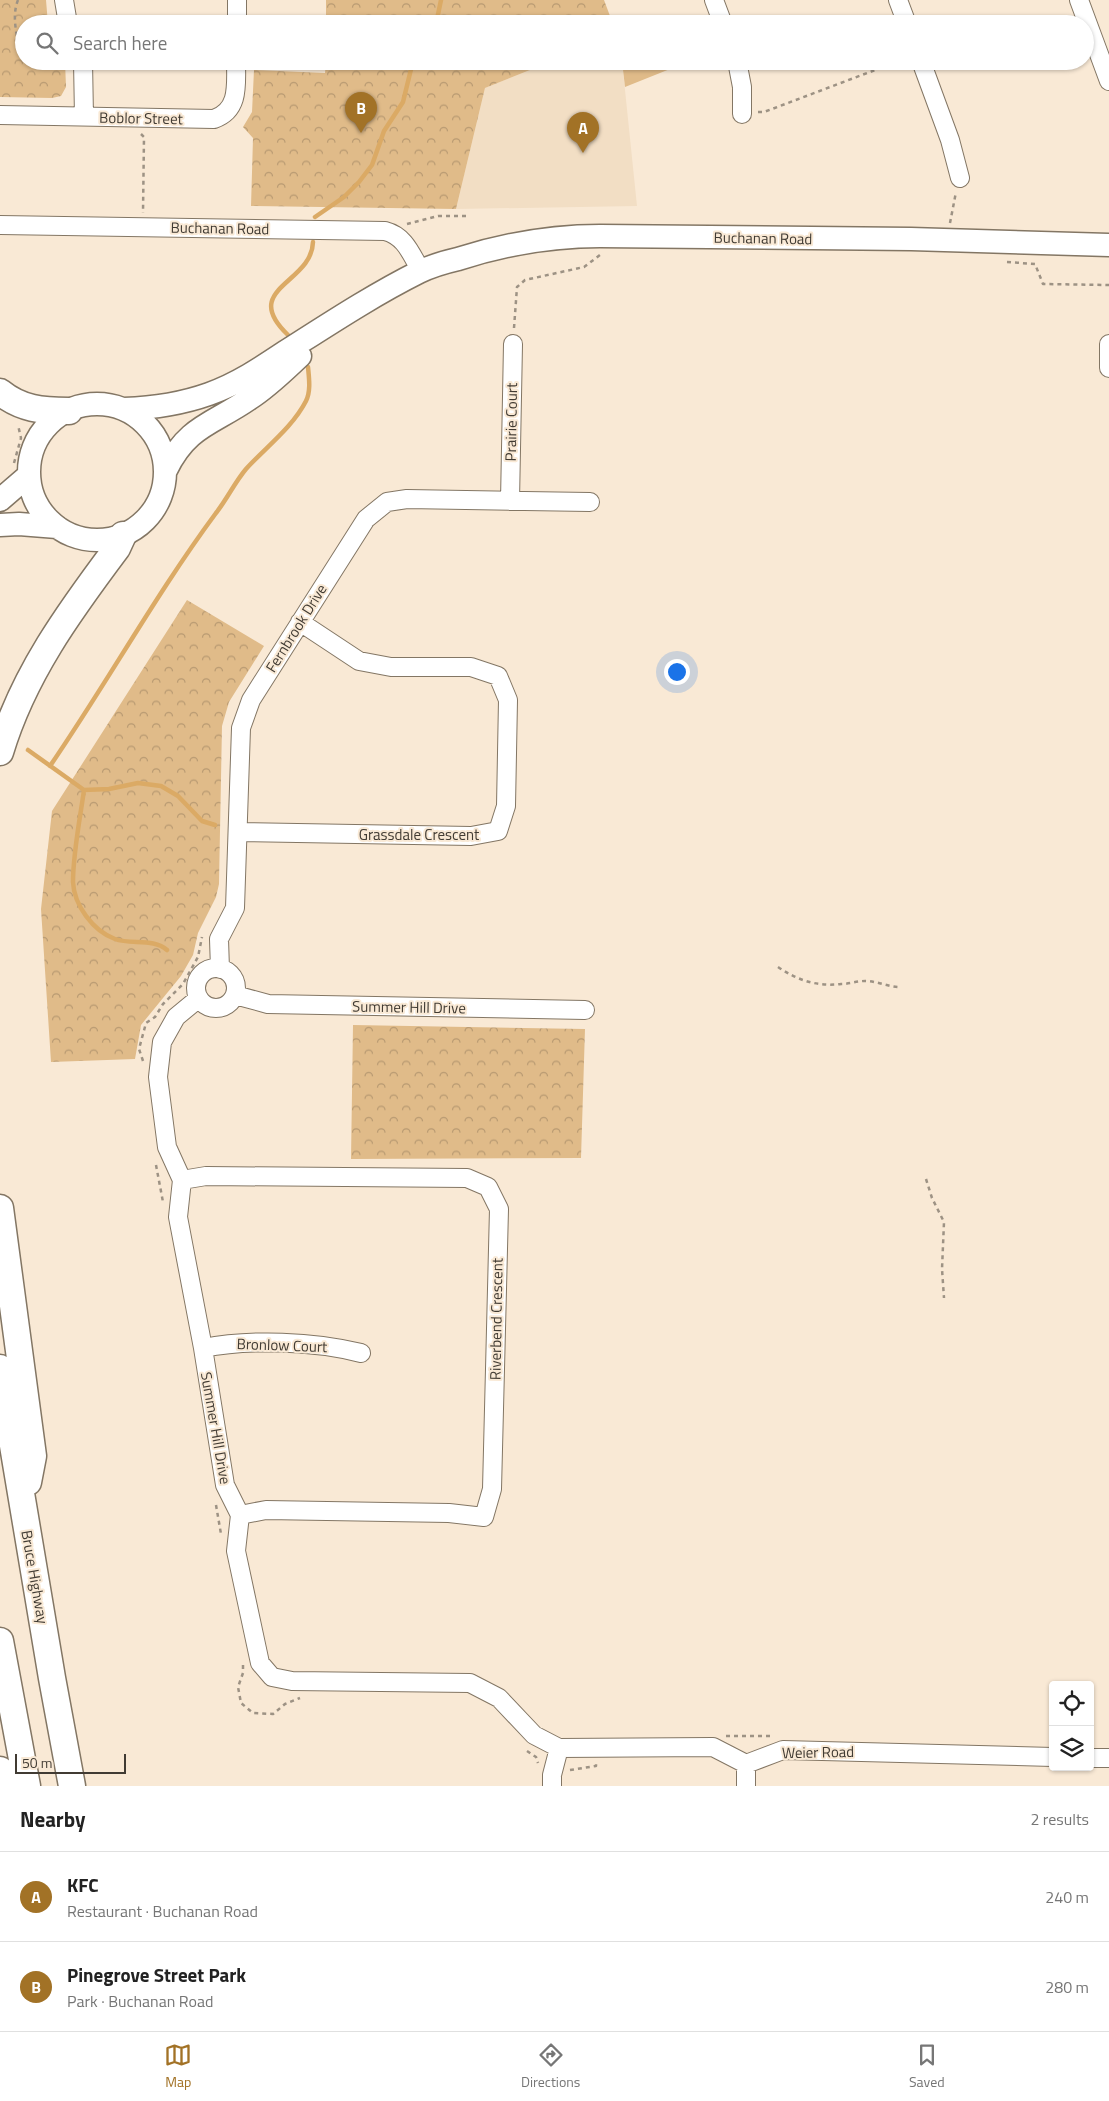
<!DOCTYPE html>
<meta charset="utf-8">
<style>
:root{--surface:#fff;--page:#f2f2f2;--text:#222;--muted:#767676;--line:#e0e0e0;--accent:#a27226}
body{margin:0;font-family:"Titillium Web",sans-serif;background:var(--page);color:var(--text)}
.controls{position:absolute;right:15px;bottom:15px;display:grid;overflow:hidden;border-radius:5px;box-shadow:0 1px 4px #0004}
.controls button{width:45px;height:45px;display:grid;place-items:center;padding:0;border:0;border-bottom:1px solid var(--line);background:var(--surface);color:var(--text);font:25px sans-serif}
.scale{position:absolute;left:15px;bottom:12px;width:111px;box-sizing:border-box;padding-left:5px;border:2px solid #413b33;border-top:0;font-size:14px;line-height:18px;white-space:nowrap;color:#413b33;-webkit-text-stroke:4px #f9e9d5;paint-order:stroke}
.you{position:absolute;left:676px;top:671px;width:18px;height:18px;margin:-12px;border:4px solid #fff;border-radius:50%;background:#1a73e8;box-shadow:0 0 0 8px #1a73e833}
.badge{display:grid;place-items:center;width:32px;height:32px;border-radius:50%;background:var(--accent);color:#fff;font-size:16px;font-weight:700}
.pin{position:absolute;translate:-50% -41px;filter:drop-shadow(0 1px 2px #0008)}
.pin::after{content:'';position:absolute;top:26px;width:18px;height:15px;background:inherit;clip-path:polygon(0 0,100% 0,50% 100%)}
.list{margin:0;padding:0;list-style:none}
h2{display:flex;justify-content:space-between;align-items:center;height:65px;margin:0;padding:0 20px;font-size:21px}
h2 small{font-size:16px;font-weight:400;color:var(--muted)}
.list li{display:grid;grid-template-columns:32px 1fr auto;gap:15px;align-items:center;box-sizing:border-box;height:90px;padding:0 20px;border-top:1px solid var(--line)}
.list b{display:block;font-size:19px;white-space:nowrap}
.list p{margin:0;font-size:16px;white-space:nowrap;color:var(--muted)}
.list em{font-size:16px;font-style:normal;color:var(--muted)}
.icon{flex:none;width:28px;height:28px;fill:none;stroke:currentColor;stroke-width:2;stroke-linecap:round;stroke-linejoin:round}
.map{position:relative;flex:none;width:1109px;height:1786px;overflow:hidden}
.search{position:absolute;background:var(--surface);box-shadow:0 1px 4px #0004;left:15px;right:15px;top:15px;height:55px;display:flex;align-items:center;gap:12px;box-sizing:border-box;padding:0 18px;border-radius:28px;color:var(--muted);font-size:19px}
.sheet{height:245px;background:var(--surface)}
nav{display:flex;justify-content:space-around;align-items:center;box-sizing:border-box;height:70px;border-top:1px solid var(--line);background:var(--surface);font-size:14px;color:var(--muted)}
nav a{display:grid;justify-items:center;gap:2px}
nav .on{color:var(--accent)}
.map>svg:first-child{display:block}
.built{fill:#f2dec4}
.grass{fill:#e0bb89}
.park{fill:url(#park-crowns)}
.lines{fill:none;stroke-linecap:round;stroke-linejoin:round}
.stream{stroke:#dbaa65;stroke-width:4.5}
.minor-casing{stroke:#837664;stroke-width:20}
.major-casing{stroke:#837664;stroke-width:25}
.highway-casing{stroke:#837664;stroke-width:29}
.path{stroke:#9d9284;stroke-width:2.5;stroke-dasharray:4 4;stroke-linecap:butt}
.minor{stroke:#fff;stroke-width:18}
.major{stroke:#fff;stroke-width:22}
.highway{stroke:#fff;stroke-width:26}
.labels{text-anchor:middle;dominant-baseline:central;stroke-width:4;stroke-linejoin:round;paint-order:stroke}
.street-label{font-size:15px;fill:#413b33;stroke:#f9e9d5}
</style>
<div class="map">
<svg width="1109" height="1786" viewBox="0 0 1109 1786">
<defs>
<pattern id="park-crowns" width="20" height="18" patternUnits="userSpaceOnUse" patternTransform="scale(1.25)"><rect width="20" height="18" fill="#e0bb89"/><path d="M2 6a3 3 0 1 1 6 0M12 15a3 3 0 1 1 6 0" fill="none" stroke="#b79971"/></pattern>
</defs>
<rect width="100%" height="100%" fill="#f9e9d5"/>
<path class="built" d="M 561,61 L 622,61 L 637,206 L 456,209 L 485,88 L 545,64 Z"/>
<path class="grass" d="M 622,61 L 690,61 L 625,87 Z"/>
<path class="park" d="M 0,0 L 46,0 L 48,24 L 24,24 L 24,61 L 65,61 L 66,87 L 61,96 L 52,98 L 0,97 Z
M 326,0 L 604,0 L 613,24 L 326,24 Z
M 326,61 L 561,61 L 545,64 L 485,88 L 456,209 L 251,206 L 253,138 L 243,127 L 252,112 L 254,70 L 325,73 Z
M 187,600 L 264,646 L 229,702 L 222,726 L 219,884 L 216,897 L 198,933 L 193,955 L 181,976 L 141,1025 L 135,1059 L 51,1062 L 41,909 L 52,811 Z
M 353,1025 L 585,1029 L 581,1158 L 351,1159 Z"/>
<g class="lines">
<path class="stream" d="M 436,24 L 441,0
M 315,217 L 344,197 L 359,182 L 372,165 L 384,131 L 403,102 L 413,61
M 288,335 C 239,288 312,284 313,242
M 28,750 L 84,790 L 109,789 L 138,783 L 161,786 L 178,796 L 202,821 L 215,825
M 50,766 C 107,683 156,594 216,513 C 227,499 235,482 246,469 C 266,447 292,428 306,401 C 311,391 309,378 308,367
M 84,790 C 80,819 73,853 73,882 C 74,905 93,931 115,939 C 131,945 154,938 167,950"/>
<defs>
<path id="minor" d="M 64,0 L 68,24
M 714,0 L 723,24
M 898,0 L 907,24
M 1079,0 L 1109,81
M 237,24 L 237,0
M 83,61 L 84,117
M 737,61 L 742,87 L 742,114
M 921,61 L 950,140 L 960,178
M 0,115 L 214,119 C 240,110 236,84 236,61
M 0,225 L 385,231 C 405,236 411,254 421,271
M 1109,344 L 1109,368
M 510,501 L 513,344
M 239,832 L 471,836 L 498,831 L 506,806 L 508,700 L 498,676 L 471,667 L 391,667 L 359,661 L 300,622
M196 988a20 20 0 1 1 40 0a20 20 0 1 1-40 0Z
M 220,969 L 219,939 L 235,908 L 241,728 L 251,700 L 366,519 L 387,502 L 407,499 L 590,502
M 235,995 L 268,1004 L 585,1010
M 199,998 L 176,1017 L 162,1042 L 158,1077 L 167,1147 L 182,1180 L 178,1217 L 203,1348 L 225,1485 L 240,1515 L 236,1551 L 260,1663 L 272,1677 L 292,1681 L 470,1683 L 499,1698 L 534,1735 L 559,1748 L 713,1747 L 746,1764 L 783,1750 L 1053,1757
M 182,1180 L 206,1176 L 467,1178 L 488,1187 L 499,1209 L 492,1489 L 484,1517 L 449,1513 L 266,1510 L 240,1515
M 203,1348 C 251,1339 313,1341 361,1353
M 1090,1758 L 1109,1758
M 552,1786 L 552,1775 L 559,1748
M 746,1786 L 746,1764"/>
<path id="major" d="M29 472a68 68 0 1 1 136 0a68 68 0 1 1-136 0Z
M 124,409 C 153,408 181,404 209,394 C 237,384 261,368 285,352 C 329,324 373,295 419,272 C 431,266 445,262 458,259 C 505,244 551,236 600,236 L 911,239 L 1109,245
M 166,470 C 187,426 213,424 249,399 C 268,387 284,371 300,356
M 0,500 L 29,475
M 0,525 L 19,524 L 57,527"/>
<path id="highway" d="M 0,392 C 21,409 42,411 69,411
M 0,752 C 23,675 69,612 117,548 L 123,535
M 0,1208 L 33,1456 L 28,1482
M 0,1368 L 52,1678 L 72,1786
M 0,1641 L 27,1786
M 0,1770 L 4,1786"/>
</defs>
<use href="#minor" class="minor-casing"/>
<use href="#major" class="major-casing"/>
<use href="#highway" class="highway-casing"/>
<path class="path" d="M 18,0 C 12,15 16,31 19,47
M 758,112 L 764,112 L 899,61
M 141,134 L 144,137 L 143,213
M 950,223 L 956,192
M 407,224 L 438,216 L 467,216
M 1007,262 L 1035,264 L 1043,284 L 1109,285
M 514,328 L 517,287 L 525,280 L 584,267 L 600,255
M 14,463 L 21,438 L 18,425
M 778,967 C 797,980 817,987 841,984 C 849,984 857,981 865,981 C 877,981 888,987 900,987
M 143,1061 L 139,1049 L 146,1023 L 155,1017 L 163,1004 L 183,984 L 198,957 L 202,937
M 156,1165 L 163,1202
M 926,1179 L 932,1198 L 944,1222 L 942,1269 L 944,1298
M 216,1505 L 221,1534
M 243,1665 L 243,1673 L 238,1687 L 241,1703 L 253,1713 L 273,1714 L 285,1704 L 300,1698
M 726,1736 L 771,1736
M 527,1751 L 536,1757 L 538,1763
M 570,1770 L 596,1766 L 596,1763"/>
<use href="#minor" class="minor"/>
<use href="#major" class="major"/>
<use href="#highway" class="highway"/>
</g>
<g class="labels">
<g class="street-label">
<text transform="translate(141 118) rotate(1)">Boblor Street</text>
<text transform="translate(220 228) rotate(1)">Buchanan Road</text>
<text transform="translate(763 238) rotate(1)">Buchanan Road</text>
<text transform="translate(511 422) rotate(-89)">Prairie Court</text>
<text transform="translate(296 628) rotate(-58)">Fernbrook Drive</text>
<text x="419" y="834">Grassdale Crescent</text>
<text transform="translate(409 1007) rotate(1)">Summer Hill Drive</text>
<text transform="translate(496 1319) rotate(-89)">Riverbend Crescent</text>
<text transform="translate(282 1345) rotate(2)">Bronlow Court</text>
<text transform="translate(216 1428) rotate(80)">Summer Hill Drive</text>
<text transform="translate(35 1577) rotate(80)">Bruce Highway</text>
<text transform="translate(818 1752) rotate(-1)">Weier Road</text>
</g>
</g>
</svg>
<div class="controls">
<button><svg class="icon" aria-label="locate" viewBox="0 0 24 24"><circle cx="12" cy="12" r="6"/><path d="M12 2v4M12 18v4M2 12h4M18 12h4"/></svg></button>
<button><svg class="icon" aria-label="layers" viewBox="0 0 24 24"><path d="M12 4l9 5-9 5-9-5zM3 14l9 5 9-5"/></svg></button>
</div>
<div class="scale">50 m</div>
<div class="you"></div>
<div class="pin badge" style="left:583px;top:153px">A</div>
<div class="pin badge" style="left:361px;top:133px">B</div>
<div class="search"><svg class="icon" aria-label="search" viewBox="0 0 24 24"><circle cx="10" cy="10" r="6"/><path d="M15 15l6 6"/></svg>Search here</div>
</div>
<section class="sheet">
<h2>Nearby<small>2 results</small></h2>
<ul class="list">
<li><span class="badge">A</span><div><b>KFC</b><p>Restaurant · Buchanan Road</p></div><em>240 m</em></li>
<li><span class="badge">B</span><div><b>Pinegrove Street Park</b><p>Park · Buchanan Road</p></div><em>280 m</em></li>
</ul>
</section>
<nav>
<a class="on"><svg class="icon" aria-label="map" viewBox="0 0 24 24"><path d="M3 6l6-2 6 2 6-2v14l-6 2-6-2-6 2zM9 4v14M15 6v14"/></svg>Map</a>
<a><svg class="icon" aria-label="directions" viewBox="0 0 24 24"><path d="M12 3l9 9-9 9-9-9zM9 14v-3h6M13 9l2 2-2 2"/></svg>Directions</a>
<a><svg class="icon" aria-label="saved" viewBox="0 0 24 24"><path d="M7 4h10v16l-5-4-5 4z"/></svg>Saved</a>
</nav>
